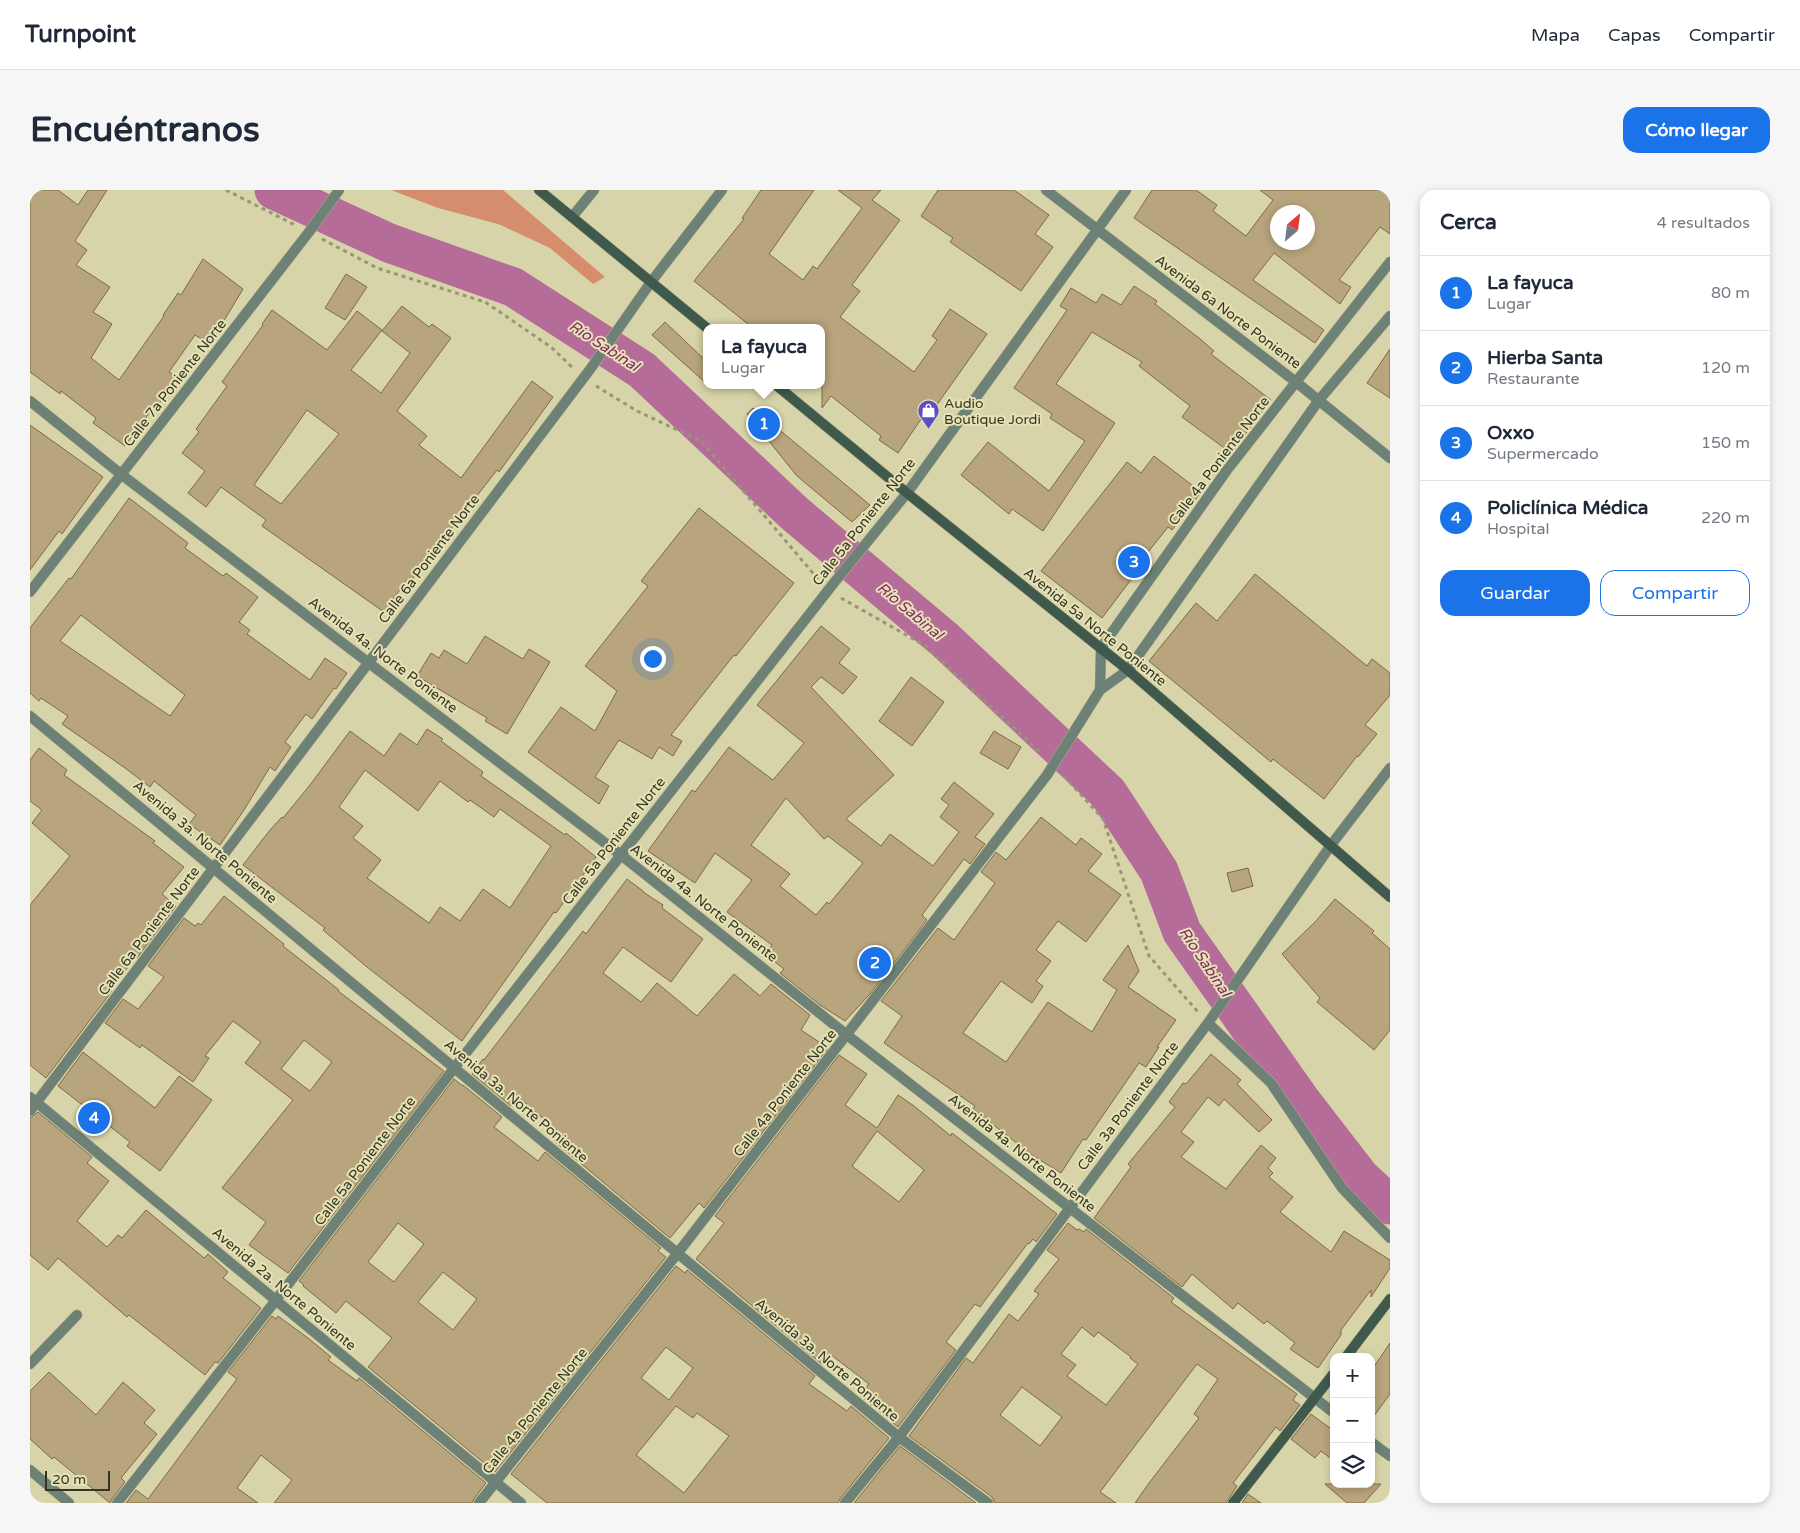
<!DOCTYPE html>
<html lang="es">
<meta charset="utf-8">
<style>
:root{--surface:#fff;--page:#f6f6f7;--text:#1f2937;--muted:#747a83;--line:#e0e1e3;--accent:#1a73e8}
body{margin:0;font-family:"Varela Round",sans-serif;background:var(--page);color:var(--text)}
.controls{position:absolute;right:15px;bottom:15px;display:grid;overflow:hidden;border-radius:10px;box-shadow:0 2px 8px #0003}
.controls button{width:45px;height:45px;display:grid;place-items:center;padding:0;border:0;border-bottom:1px solid var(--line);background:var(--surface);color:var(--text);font:25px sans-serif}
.compass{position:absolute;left:1240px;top:15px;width:45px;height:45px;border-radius:50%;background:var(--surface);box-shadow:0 2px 8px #0003;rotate:28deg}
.scale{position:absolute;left:15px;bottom:12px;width:65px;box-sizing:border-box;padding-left:5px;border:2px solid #363523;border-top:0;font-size:14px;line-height:18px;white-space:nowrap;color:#363523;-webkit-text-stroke:4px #e5e2b6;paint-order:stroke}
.you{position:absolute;left:622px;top:468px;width:18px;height:18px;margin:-12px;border:4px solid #fff;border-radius:50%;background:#1a73e8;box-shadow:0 0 0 8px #1a73e833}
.badge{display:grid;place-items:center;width:32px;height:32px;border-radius:50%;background:var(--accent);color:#fff;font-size:16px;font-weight:700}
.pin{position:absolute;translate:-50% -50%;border:2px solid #fff;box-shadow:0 1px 5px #0006}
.popup{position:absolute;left:673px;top:134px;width:122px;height:65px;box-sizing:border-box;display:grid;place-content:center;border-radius:10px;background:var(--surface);filter:drop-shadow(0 1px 4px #0005);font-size:16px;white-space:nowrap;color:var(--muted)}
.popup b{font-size:19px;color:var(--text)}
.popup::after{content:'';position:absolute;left:50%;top:100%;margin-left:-10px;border:10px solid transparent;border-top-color:var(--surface)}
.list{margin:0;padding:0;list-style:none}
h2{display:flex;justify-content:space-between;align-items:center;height:65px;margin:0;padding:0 20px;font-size:21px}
h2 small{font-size:16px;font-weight:400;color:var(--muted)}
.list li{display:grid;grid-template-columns:32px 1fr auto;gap:15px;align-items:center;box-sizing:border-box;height:75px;padding:0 20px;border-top:1px solid var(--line)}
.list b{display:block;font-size:19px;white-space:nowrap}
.list p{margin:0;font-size:16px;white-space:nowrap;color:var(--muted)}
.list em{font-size:16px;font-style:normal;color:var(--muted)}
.actions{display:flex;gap:10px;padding:15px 20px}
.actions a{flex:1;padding:11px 0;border:1px solid var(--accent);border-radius:15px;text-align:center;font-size:18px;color:var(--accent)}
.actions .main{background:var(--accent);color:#fff}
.icon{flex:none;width:28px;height:28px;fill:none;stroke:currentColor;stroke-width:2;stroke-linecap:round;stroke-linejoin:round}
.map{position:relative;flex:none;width:1360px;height:1313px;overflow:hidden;border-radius:15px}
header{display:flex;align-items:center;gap:30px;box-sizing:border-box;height:70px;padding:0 25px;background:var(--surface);border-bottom:1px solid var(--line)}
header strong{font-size:24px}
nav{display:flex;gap:28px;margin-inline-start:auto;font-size:18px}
.intro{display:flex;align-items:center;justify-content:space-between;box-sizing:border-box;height:120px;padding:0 30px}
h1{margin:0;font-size:35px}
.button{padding:12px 22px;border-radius:15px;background:var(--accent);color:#fff;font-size:18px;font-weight:700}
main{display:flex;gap:30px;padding:0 30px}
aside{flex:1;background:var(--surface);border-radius:15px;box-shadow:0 2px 8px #0003}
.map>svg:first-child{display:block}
.green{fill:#d58d6e}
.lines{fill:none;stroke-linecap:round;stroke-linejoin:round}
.river{stroke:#b56c98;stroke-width:39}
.building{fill:#b8a47d;stroke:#7d6a45;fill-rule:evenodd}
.lane-casing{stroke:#b4b18c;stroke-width:11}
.street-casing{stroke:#b4b18c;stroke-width:11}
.secondary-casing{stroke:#b4b18c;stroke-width:11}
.path{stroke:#989674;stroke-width:3;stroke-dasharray:4 4;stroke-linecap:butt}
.lane{stroke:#6e8177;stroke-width:10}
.street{stroke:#6e8177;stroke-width:10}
.secondary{stroke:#3f5a4d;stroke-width:10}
.labels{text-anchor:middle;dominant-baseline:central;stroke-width:4;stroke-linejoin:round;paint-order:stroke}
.street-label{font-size:14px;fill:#363523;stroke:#e5e2b6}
.poi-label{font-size:14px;fill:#363523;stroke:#e5e2b6;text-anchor:start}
.water-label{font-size:15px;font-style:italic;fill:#822964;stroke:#e5e2b6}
</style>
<header>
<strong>Turnpoint</strong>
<nav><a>Mapa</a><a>Capas</a><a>Compartir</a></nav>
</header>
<div class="intro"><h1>Encuéntranos</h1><a class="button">Cómo llegar</a></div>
<main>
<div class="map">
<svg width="1360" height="1313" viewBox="0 0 1360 1313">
<rect width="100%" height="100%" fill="#d8d4a9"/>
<path class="green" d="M 361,0 L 473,0 L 575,87 L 563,94 L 520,58 L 468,34 L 408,18 Z"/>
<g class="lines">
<path class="river" d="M 244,0 L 359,53 L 483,97 L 612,180 L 764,323 L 915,450 L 1078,603 L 1129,681 L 1152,742 L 1272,912 L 1330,987 L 1360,1015"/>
</g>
<path class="building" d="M 0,0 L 28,0 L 48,15 L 58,0 L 77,0 L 45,51 L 57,60 L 46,75 L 80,97 L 63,122 L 82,134 L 61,168 L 89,190 L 134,126 L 133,125 L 148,103 L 151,105 L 173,69 L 213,99 L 180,154 L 165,145 L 139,182 L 148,188 L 122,223 L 120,222 L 95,256 L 63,233 L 66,228 L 31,201 L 30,204 L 0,182 Z
M 731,0 L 784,0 L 739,64 L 773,90 L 783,76 L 787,79 L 832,18 L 808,0 L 851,0 L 842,10 L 870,30 L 822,95 L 830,101 L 810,127 L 884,182 L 907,150 L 902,146 L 920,119 L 957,144 L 906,216 L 902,213 L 868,263 L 849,250 L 851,246 L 801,206 L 792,218 L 792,138 L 723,138 L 664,91 L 714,29 L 712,28 Z
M 908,0 L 984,0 L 1019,25 L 1005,44 L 1023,57 L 991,101 L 920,52 L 923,48 L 891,26 Z
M 1122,0 L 1166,0 L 1187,15 L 1183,21 L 1216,46 L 1243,10 L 1230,0 L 1360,0 L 1360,44 L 1350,37 L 1309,90 L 1321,97 L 1310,114 L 1244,63 L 1223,90 L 1294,140 L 1285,153 L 1104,28 ZM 1248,22 L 1278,22 L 1278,52 L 1248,52 Z
M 316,84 L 337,97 L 315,130 L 295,118 Z
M 1104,96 L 1127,111 L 1125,114 L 1169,148 L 1184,161 L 1181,164 L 1241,210 L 1201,263 L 1152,227 L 1160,216 L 1109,176 L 1112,172 L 1062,142 L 1026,194 L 1085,233 L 1013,341 L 982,319 L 979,324 L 931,285 L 958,252 L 1019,301 L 1055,251 L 1020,228 L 1022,224 L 984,198 L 1037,120 L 1030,116 L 1041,98 L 1066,113 L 1072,104 L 1091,115 Z
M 372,116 L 399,137 L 402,134 L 421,148 L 367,221 L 397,246 L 389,255 L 431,288 L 502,191 L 523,207 L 469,282 L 467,280 L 380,392 L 377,390 L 354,422 L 232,336 L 236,330 L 191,297 L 176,317 L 158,303 L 175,281 L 152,263 L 169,242 L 166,239 L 197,196 L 192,192 L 233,135 L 232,134 L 242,120 L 297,160 L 327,121 L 352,140 L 321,180 L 351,203 L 380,163 L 352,141 ZM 277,220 L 309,244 L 251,314 L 224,295 Z
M 635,132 L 676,171 L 676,193 L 622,145 Z
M 1360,159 L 1360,208 L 1337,193 Z
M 723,218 L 840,315 L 822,332 L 767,286 L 717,224 Z
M 0,235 L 73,287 L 32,344 L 29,341 L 0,380 Z
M 1124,266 L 1171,302 L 1142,340 L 1138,337 L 1106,377 L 1109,379 L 1072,428 L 1011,381 L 1097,272 L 1111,283 Z
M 99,308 L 158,353 L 155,358 L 193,386 L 196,383 L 228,407 L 209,432 L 220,440 L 217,444 L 280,490 L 295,468 L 317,483 L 306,499 L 304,498 L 282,529 L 276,524 L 255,552 L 261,557 L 245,581 L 240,577 L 214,620 L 190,655 L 159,634 L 166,625 L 124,591 L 120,597 L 95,578 L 32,534 L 38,526 L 11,508 L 9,511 L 0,503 L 0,438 L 39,388 L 41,389 ZM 51,425 L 155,505 L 140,526 L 30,451 Z
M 669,318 L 764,393 L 706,466 L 704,465 L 641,545 L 652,551 L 643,566 L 629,557 L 622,569 L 589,550 L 565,587 L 579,596 L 569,614 L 498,562 L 531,517 L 565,541 L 587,501 L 555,476 L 618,396 L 611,391 Z
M 1225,384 L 1337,476 L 1342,469 L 1360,483 L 1360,505 L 1335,535 L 1347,544 L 1328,567 L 1327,566 L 1294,609 L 1243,569 L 1241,572 L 1119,471 L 1166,413 L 1187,431 Z
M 791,436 L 820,459 L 809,473 L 827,487 L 813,504 L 791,487 L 781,497 L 864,585 L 816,629 L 851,656 L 860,644 L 903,676 L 929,642 L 910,627 L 919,615 L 911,609 L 924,592 L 964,624 L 945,647 L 955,654 L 940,674 L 934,669 L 892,725 L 897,730 L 840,804 L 815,831 L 790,815 L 750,783 L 754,779 L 735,764 L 742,755 L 697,722 L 722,690 L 685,663 L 665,693 L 618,661 L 662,600 L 665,602 L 699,557 L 743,590 L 774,553 L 727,515 ZM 756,608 L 794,649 L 798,646 L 833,673 L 799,714 L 797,712 L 786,725 L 750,696 L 760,684 L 721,655 Z
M 455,446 L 493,469 L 499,459 L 520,472 L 477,544 L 455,531 L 457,528 L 387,486 L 401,463 L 409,468 L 414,460 L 437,474 Z
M 881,487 L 914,512 L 882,556 L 849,531 Z
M 397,539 L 413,549 L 411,551 L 453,582 L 451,586 L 535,645 L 536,643 L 566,667 L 526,723 L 524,722 L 432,851 L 337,777 L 293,740 L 295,738 L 213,675 L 240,640 L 252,627 L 253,628 L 280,595 L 320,541 L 354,566 L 370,543 L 387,555 ZM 335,580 L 388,621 L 410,591 L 438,612 L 440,610 L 464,627 L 470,619 L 521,656 L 480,718 L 453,699 L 430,731 L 410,717 L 399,733 L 337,688 L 351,670 L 323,648 L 333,636 L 309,617 Z
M 964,541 L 991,557 L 978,579 L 950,563 Z
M 9,558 L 37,580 L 34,585 L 125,651 L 123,653 L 154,677 L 132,704 L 146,716 L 107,768 L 106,766 L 81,800 L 82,801 L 16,888 L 0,875 L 0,715 L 40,666 L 2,633 L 12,620 L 0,611 L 0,570 Z
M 1011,627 L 1046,655 L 1051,648 L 1072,664 L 1058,681 L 1091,705 L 1056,752 L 1028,731 L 1006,760 L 1021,771 L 1006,791 L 1013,796 L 1002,813 L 971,791 L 933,843 L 976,872 L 1018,812 L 1062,842 L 1087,800 L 1073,790 L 1098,755 L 1109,781 L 1098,797 L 1146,830 L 1127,857 L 1129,857 L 1116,877 L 1109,873 L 1056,950 L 1053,949 L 1031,983 L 1002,965 L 943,919 L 945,916 L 854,853 L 872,826 L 851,811 L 908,738 L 924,750 L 965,693 L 951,682 L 966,662 L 976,670 Z
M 1218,678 L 1223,696 L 1202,702 L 1197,683 Z
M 597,689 L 613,701 L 613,702 L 633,715 L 632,718 L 673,749 L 641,792 L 593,757 L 573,783 L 611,812 L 627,793 L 667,826 L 704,784 L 730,806 L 741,794 L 780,825 L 771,840 L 798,858 L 674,1018 L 669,1013 L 640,1048 L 524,951 L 530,943 L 488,907 L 481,916 L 442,884 L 453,869 L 454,870 L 553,741 L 556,744 Z
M 194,706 L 254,754 L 253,756 L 309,800 L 308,801 L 414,881 L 258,1083 L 219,1055 L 236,1032 L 192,998 L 263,910 L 215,873 L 231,852 L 203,831 L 175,866 L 179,868 L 163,892 L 112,855 L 110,858 L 75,833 L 93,809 L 108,819 L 134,787 L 118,776 L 154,728 L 165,736 L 168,733 L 171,735 ZM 274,850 L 302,872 L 280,901 L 251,879 Z
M 1305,709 L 1344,741 L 1342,743 L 1360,759 L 1360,840 L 1344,860 L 1287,812 L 1290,808 L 1252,764 L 1285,732 Z
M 53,862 L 125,918 L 149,886 L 182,910 L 130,981 L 97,956 L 100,952 L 28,896 Z
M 1181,864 L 1211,890 L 1207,894 L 1242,930 L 1229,942 L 1194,909 L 1189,916 L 1178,907 L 1151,942 L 1164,952 L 1151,967 L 1196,999 L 1231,955 L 1246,968 L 1238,978 L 1243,983 L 1239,987 L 1263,1007 L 1250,1022 L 1301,1062 L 1314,1041 L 1360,1070 L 1360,1078 L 1341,1107 L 1341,1100 L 1311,1140 L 1311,1145 L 1288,1178 L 1260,1159 L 1265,1153 L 1237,1131 L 1234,1134 L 1208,1113 L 1203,1119 L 1162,1084 L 1152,1097 L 1064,1028 L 1101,977 L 1098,974 L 1145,917 L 1139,912 L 1153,893 L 1156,894 Z
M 809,865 L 837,884 L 815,915 L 847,938 L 868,905 L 884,916 L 921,946 L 922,943 L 1027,1024 L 1006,1052 L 1003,1049 L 999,1054 L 998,1053 L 950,1117 L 945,1114 L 916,1152 L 926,1160 L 868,1237 L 830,1205 L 839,1194 L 800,1164 L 793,1175 L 666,1069 L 694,1033 L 685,1026 ZM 847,941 L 894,980 L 869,1012 L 822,976 Z
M 424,889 L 433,896 L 433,895 L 472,927 L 464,937 L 508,971 L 515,962 L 631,1058 L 628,1061 L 636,1067 L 465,1282 L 338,1177 L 362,1148 L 316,1111 L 306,1123 L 273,1096 L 274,1095 L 269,1091 ZM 368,1033 L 394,1054 L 364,1092 L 338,1072 ZM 413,1082 L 447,1109 L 423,1140 L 388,1112 Z
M 8,922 L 62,967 L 57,973 L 79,991 L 47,1031 L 77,1057 L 88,1045 L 92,1048 L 116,1020 L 174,1068 L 178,1064 L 198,1082 L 193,1088 L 231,1118 L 188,1173 L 185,1172 L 175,1185 L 99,1125 L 97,1127 L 28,1068 L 18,1080 L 0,1065 L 0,928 Z
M 1038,1033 L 1047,1040 L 1049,1039 L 1054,1042 L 1056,1039 L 1144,1108 L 1141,1112 L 1267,1204 L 1263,1210 L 1270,1215 L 1250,1241 L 1246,1237 L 1203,1293 L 1207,1296 L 1196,1313 L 1105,1313 L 1119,1293 L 1169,1228 L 1164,1224 L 1188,1189 L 1167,1174 L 1070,1302 L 1086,1313 L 965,1313 L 962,1307 L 879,1246 L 936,1168 L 943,1173 L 979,1124 L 988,1131 L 1009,1104 L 1004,1101 L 1029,1069 L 1017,1060 ZM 1052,1137 L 1064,1147 L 1068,1142 L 1101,1167 L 1100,1168 L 1108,1174 L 1076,1215 L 1037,1186 L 1046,1175 L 1031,1164 ZM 992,1197 L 1032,1227 L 1010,1256 L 970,1225 Z
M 646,1076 L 655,1083 L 657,1080 L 785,1186 L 779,1194 L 817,1221 L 821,1216 L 859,1248 L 810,1309 L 808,1313 L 517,1313 L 481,1284 ZM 636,1157 L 663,1178 L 639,1210 L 611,1188 ZM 646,1216 L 663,1228 L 667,1223 L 699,1246 L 654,1303 L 606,1265 Z
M 242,1126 L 246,1129 L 248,1126 L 278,1148 L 301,1167 L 298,1170 L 327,1191 L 329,1188 L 456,1293 L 444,1309 L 442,1313 L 244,1313 L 262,1290 L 231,1265 L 207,1298 L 228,1313 L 96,1313 L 106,1300 L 118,1309 L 207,1189 L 198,1182 Z
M 1360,1153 L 1360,1204 L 1341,1230 L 1341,1181 Z
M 19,1182 L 66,1225 L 93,1192 L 125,1220 L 114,1233 L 127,1244 L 91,1288 L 95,1292 L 82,1309 L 80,1313 L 24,1267 L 22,1269 L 0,1249 L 0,1201 Z
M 1281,1224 L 1304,1241 L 1304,1271 L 1291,1261 L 1285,1268 L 1261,1249 Z
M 870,1256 L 946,1313 L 824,1313 Z
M 1295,1294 L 1351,1294 L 1334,1313 L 1317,1313 Z
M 1218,1304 L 1231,1313 L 1212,1313 Z"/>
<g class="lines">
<defs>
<path id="lane" d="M 542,27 L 564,0
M 0,1174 L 47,1125"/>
<path id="street" d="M 1016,0 L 1266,192 L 1360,268
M 0,211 L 92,285 L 591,665 L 817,845 L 1304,1223
M 0,402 L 279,42 L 309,0
M 1070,500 L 1071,458 L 1197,280 L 1360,72
M 0,526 L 869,1247 L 958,1313
M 1178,833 L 1241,893 L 1312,998 L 1360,1048
M 0,907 L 491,1313
M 0,921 L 561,178 L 621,92 L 692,0
M 1341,1252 L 1360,1266
M 0,1280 L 39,1313
M 87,1313 L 246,1110 L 425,877 L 803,394 L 877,303 L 1096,0
M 449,1313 L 647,1064 L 1017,585 L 1070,500 L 1098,480 L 1289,210 L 1360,126
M 815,1313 L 869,1247 L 1178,833 L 1301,655 L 1360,578"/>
<path id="secondary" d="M 509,0 L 677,138
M 746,195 L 877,303 L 1098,480 L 1360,707
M 1316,1167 L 1360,1109
M 1203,1313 L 1304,1183"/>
</defs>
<use href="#lane" class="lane-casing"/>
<use href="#street" class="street-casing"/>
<use href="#secondary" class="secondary-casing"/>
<path class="path" d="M 196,0 L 265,35
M 292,49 L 347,78 L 455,112 L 521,157 L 542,177
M 566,196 L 607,221 L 671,251 L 788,389
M 811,408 L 894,455 L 1012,564
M 1034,586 L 1073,629 L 1119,766 L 1168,822"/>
<use href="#lane" class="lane"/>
<use href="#street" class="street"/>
<use href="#secondary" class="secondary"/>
</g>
<defs>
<symbol id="shop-pin" viewBox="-11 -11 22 30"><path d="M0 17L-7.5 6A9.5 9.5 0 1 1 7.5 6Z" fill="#5d4dc6" stroke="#e5e2b6"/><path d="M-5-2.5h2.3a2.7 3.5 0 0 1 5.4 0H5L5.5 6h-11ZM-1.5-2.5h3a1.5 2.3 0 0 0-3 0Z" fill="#fff"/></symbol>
</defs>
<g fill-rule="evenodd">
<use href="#shop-pin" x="886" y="208" width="25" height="34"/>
</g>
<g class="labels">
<g class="street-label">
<text transform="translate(1198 122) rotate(37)">Avenida 6a Norte Poniente</text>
<text transform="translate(145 193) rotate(-52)">Calle 7a Poniente Norte</text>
<text transform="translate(1189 271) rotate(-53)">Calle 4a Poniente Norte</text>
<text transform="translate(834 332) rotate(-52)">Calle 5a Poniente Norte</text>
<text transform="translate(399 369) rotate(-53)">Calle 6a Poniente Norte</text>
<text transform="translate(1065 437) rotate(39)">Avenida 5a Norte Poniente</text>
<text transform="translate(353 465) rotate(37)">Avenida 4a. Norte Poniente</text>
<text transform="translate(584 651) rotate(-52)">Calle 5a Poniente Norte</text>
<text transform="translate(175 652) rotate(40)">Avenida 3a. Norte Poniente</text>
<text transform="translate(674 713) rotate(38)">Avenida 4a. Norte Poniente</text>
<text transform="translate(119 741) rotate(-53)">Calle 6a Poniente Norte</text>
<text transform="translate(755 903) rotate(-52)">Calle 4a Poniente Norte</text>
<text transform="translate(486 911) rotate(40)">Avenida 3a. Norte Poniente</text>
<text transform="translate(1098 916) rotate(-53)">Calle 3a Poniente Norte</text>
<text transform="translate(992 963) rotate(38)">Avenida 4a. Norte Poniente</text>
<text transform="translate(335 971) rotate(-53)">Calle 5a Poniente Norte</text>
<text transform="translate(254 1099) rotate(40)">Avenida 2a. Norte Poniente</text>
<text transform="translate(797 1170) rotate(40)">Avenida 3a. Norte Poniente</text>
<text transform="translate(505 1221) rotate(-51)">Calle 4a Poniente Norte</text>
</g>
<g class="poi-label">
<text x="914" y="213">Audio<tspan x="914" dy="16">Boutique Jordi</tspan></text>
</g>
<g class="water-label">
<text transform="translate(574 156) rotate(33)">Río Sabinal</text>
<text transform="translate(880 421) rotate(40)">Río Sabinal</text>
<text transform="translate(1175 772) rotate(56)">Río Sabinal</text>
</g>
</g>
</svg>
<div class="controls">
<button>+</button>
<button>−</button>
<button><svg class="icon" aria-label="layers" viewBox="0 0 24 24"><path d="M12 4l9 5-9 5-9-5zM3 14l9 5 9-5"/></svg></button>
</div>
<svg class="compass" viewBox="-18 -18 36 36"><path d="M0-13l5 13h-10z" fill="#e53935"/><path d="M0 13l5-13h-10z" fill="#747a83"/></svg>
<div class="scale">20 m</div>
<div class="you"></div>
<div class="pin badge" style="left:734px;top:234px">1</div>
<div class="popup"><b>La fayuca</b>Lugar</div>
<div class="pin badge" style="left:845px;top:773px">2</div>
<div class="pin badge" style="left:1104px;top:372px">3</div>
<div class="pin badge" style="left:64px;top:928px">4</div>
</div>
<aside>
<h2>Cerca<small>4 resultados</small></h2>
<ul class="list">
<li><span class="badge">1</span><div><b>La fayuca</b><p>Lugar</p></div><em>80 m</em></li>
<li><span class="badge">2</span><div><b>Hierba Santa</b><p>Restaurante</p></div><em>120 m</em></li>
<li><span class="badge">3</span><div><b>Oxxo</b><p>Supermercado</p></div><em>150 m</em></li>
<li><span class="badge">4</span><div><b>Policlínica Médica</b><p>Hospital</p></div><em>220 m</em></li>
</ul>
<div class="actions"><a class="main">Guardar</a><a>Compartir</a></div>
</aside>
</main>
